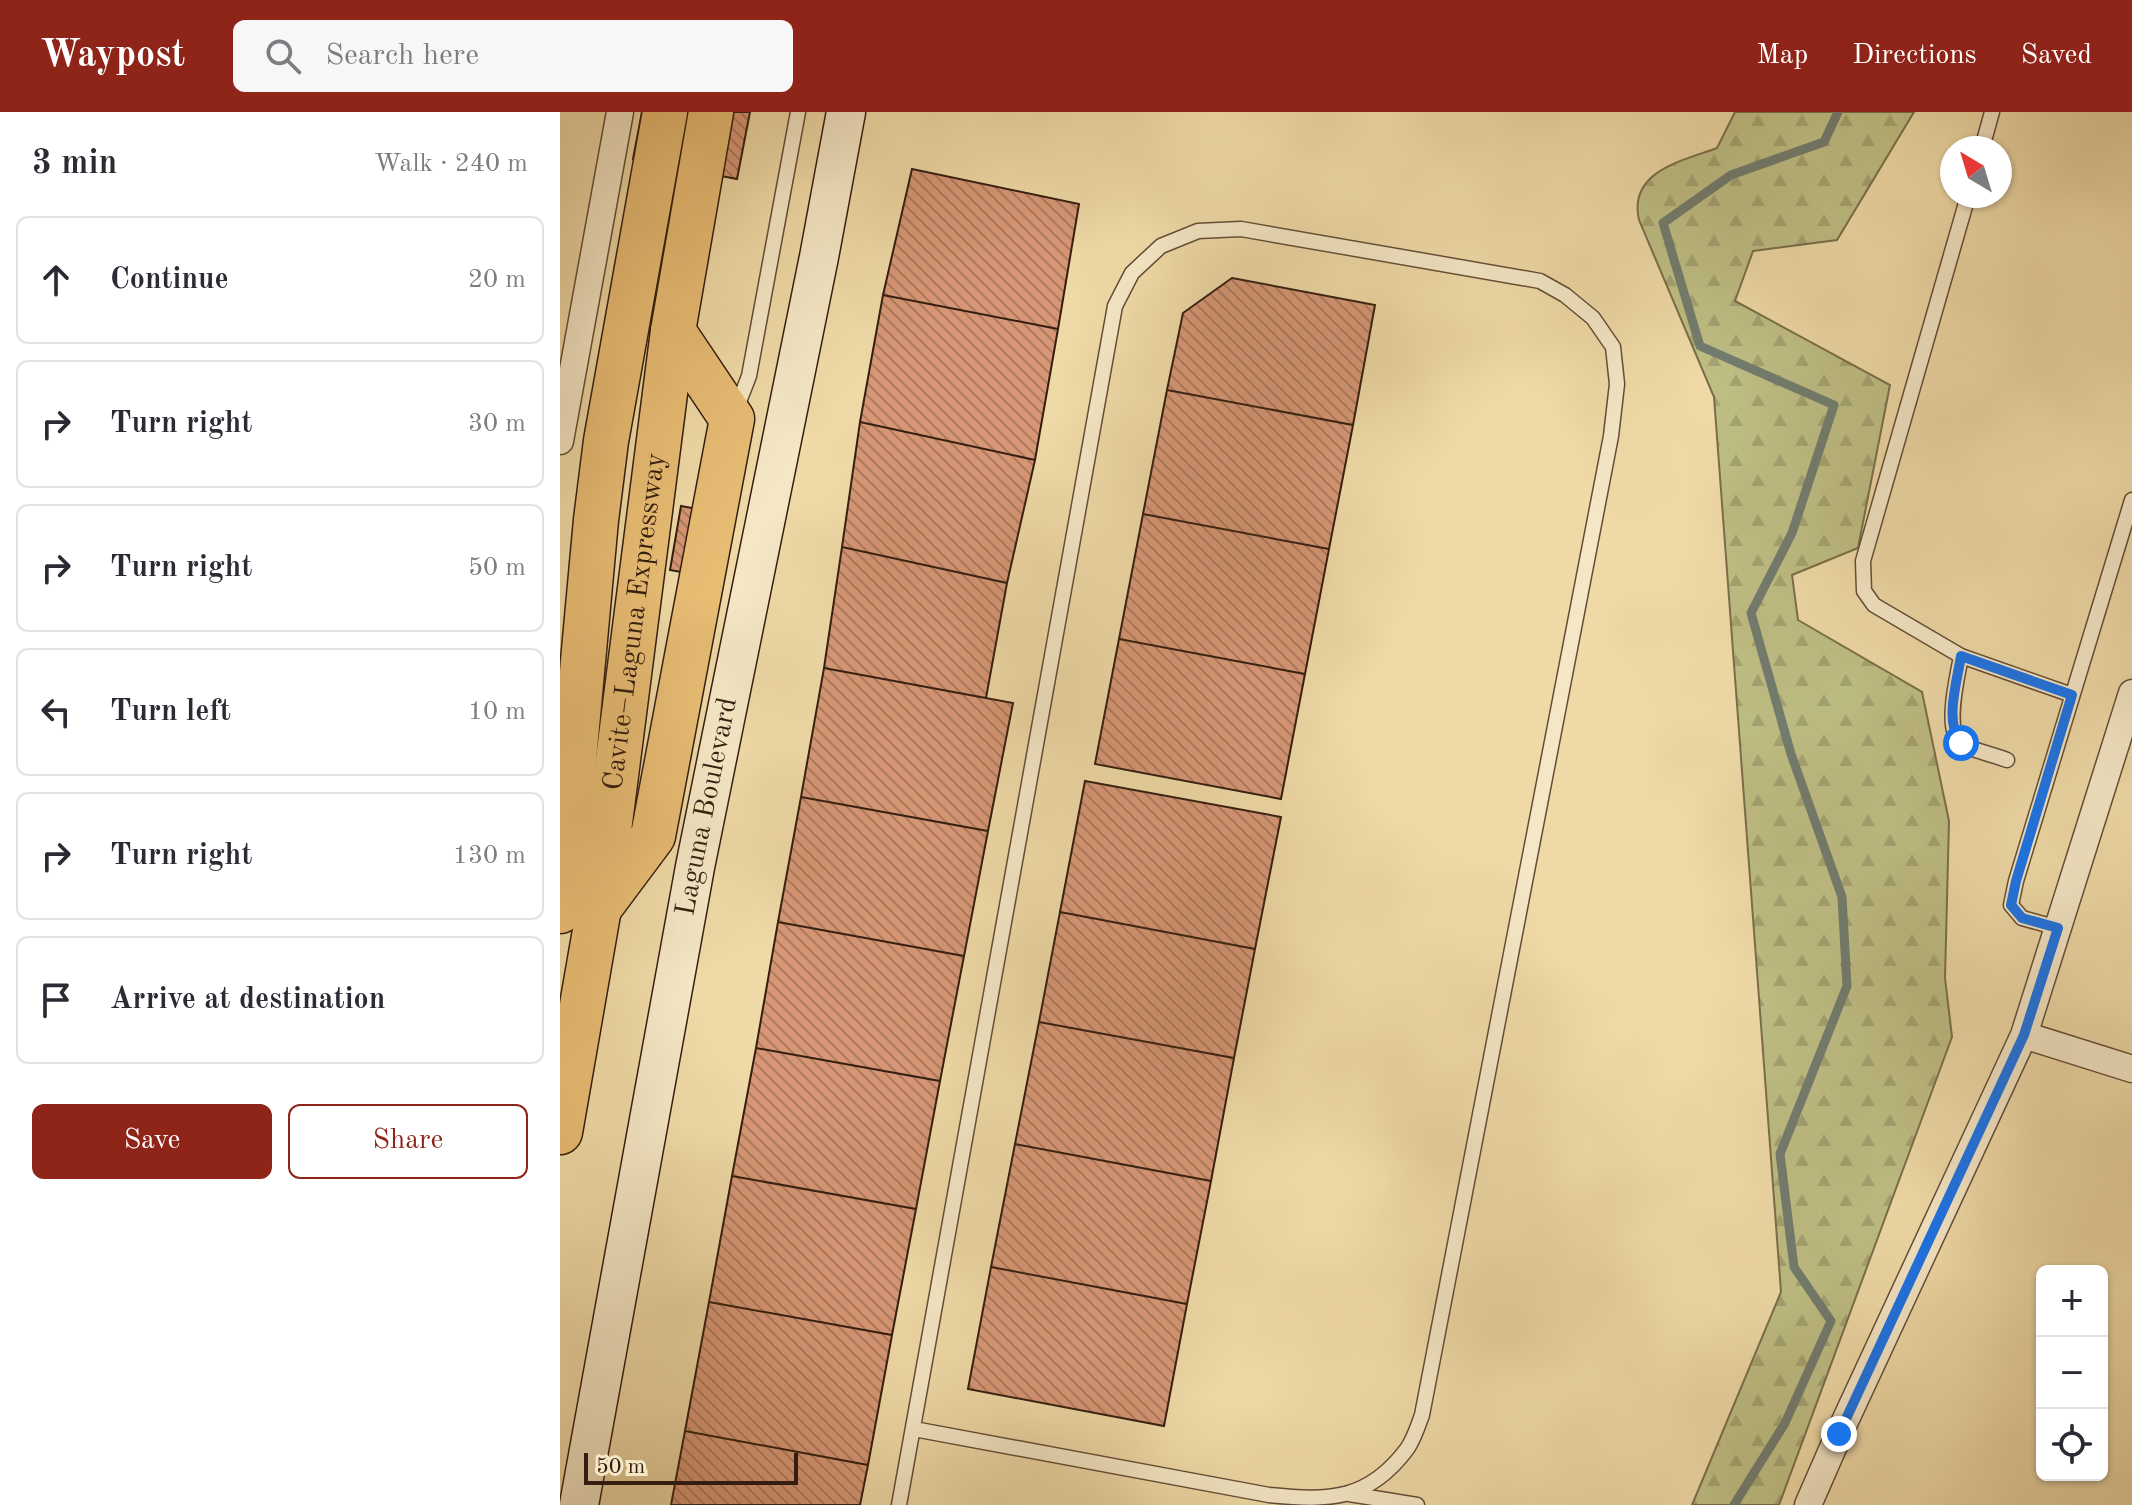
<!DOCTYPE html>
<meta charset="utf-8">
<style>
:root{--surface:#fff;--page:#f7f7f7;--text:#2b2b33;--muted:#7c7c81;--line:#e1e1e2;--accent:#8f2418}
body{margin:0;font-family:"Old Standard TT",serif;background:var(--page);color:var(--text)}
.controls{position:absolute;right:24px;bottom:24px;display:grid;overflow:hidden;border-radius:12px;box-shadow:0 2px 6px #0004}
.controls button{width:72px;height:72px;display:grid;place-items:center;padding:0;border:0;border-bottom:2px solid var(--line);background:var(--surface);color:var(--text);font:40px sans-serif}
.compass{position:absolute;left:1380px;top:24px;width:72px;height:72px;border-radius:50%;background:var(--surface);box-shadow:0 2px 6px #0004;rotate:322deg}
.scale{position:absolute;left:24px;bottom:20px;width:214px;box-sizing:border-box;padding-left:8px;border:4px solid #351e10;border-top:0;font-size:22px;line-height:28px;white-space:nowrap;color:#351e10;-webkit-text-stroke:6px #f5e7c6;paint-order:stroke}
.stop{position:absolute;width:24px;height:24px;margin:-18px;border:6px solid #1a73e8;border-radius:50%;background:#fff}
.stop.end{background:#1a73e8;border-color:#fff;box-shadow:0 2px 8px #0008}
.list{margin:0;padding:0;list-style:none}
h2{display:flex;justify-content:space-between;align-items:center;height:104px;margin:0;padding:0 32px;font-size:34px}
h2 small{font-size:26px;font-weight:400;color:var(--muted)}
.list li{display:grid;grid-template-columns:52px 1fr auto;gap:24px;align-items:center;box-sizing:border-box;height:128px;margin:0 16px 16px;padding:0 16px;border:2px solid var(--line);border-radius:12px}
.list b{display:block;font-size:30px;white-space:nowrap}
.list em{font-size:26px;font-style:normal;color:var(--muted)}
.actions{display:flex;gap:16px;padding:24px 32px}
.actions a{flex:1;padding:18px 0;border:2px solid var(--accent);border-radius:12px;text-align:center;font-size:28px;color:var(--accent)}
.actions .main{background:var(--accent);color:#fff}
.icon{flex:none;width:44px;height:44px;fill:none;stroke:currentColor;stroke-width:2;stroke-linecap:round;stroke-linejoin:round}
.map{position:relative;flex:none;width:1572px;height:1393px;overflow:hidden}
header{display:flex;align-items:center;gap:48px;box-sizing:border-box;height:112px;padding:0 40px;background:var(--accent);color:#fff}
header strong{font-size:38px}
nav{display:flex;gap:44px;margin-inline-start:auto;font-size:28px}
.search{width:560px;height:72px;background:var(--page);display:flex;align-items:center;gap:20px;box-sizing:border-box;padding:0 28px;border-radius:12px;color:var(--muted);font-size:30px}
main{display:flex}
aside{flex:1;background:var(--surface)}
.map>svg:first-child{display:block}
.forest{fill:url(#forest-firs);stroke:#7a6e4a;stroke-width:2}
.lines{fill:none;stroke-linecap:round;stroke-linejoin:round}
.stream{stroke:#727c6f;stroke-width:9}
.building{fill:url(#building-back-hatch);stroke:#351e10;stroke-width:2}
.lane-casing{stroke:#644d36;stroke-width:17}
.street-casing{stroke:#644d36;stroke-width:29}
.secondary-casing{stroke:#351e10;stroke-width:41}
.highway-casing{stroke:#351e10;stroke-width:47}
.lane{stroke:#f5e7c6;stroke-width:14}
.street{stroke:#f5e7c6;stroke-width:26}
.secondary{stroke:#f5e7c6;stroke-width:38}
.highway{stroke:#e8bd74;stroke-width:44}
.route{stroke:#1a73e8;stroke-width:10}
.labels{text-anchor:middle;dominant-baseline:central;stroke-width:6;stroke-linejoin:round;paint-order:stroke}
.street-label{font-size:28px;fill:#351e10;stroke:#f5e7c6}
</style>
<header>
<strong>Waypost</strong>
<div class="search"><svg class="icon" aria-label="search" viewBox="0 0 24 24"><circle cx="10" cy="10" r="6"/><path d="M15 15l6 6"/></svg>Search here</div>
<nav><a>Map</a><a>Directions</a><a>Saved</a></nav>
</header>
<main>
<aside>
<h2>3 min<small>Walk · 240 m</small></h2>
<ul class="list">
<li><svg class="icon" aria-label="ahead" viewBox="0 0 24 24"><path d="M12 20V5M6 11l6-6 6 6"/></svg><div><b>Continue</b></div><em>20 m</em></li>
<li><svg class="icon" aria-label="right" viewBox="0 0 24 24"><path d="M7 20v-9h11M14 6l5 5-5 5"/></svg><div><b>Turn right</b></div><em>30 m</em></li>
<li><svg class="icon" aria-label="right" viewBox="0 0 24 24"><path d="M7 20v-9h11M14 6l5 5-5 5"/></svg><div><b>Turn right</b></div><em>50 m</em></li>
<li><svg class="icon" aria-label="left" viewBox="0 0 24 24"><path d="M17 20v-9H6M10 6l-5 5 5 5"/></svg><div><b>Turn left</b></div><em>10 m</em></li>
<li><svg class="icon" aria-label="right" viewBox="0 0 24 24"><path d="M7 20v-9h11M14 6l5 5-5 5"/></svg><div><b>Turn right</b></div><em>130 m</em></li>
<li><svg class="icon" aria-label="arrive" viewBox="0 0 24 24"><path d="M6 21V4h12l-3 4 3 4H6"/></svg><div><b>Arrive at destination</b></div></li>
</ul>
<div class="actions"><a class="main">Save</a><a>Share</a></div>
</aside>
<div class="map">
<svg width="1572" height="1393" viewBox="0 0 1572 1393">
<defs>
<pattern id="forest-firs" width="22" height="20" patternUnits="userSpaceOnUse" patternTransform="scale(2)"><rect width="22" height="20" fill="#bebe84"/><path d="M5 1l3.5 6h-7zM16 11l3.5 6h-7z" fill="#a4a371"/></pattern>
<pattern id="building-back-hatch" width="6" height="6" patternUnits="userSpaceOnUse" patternTransform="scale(2)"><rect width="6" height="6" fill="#d79776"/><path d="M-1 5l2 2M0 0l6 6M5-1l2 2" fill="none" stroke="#af7b5f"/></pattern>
</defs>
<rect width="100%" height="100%" fill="#efdaa7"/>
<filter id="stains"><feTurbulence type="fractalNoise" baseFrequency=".0025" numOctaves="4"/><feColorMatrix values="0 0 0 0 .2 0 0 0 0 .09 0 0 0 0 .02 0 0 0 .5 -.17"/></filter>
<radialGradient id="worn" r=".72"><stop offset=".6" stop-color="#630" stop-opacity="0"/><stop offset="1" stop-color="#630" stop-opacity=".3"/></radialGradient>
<path class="forest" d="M 1175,0 L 1354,0 L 1277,128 L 1193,139 L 1175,189 L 1330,273 L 1298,436 L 1232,463 L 1238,508 L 1362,580 L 1389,709 L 1385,866 L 1392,925 L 1219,1393 L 1132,1393 L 1221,1180 L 1154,285 L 1079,108 C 1068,59 1122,49 1157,36 Z"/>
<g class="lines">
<path class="stream" d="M 1174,1393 L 1225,1311 L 1271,1209 L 1234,1155 L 1220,1042 L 1287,874 L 1282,785 L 1231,642 L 1191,501 L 1232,421 L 1274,293 L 1140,234 L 1103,111 L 1171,63 L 1264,30 L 1278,0"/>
</g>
<path class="building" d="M 82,0 L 190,0 L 177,67 L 73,47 Z
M 352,57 L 519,92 L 498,217 L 323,183 Z
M 672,166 L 815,193 L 793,313 L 607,278 L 623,201 Z
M 323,183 L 498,217 L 475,348 L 300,310 Z
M 607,278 L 793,313 L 769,437 L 583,402 Z
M 300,310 L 475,348 L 447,471 L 282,435 Z
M 121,394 L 143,398 L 132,462 L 110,458 Z
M 583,402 L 769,437 L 745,562 L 559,527 Z
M 282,435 L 447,471 L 426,586 L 264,556 Z
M 559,527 L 745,562 L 721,687 L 535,652 Z
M 264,556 L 453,591 L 428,719 L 241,685 Z
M 525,669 L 721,705 L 695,837 L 500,800 Z
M 241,685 L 428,719 L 404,844 L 218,810 Z
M 500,800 L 695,837 L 674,946 L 479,910 Z
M 218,810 L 404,844 L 380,969 L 196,936 Z
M 479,910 L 674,946 L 651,1069 L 455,1032 Z
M 196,936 L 380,969 L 356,1097 L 172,1064 Z
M 455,1032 L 651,1069 L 627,1192 L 431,1155 Z
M 172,1064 L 356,1097 L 332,1223 L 149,1190 Z
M 431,1155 L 627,1192 L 604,1314 L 408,1277 Z
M 149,1190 L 332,1223 L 308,1353 L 125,1319 Z
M 125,1319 L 308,1353 L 300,1393 L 111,1393 Z"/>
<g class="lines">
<defs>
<path id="lane" d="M 1422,36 L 1432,0
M 1408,84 L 1303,449 L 1304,479 L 1314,493 L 1401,544 L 1512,583
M 175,300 L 189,264 L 238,0
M 1401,544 C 1398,563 1384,616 1400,630 C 1409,638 1435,643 1447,648
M 1498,816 L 1462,806 L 1451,793 L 1456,769 L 1572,388
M 789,1382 L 857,1393
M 339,1393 L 555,194 L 572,161 L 601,134 L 638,119 L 681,117 L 980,169 L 1005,183 L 1033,206 L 1053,235 L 1057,272 L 1051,324 L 862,1303 C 858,1314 854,1327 847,1337 C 808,1389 769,1389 709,1383 L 354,1317"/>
<path id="street" d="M 0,329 L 60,0
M 1464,923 L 1572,957
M 1248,1393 L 1279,1322 L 1464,923 L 1572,581"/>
<g id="secondary">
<path id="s1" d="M 19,1393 L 135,755 L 259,145 L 286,0"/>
</g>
<g id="highway">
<path d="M 40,795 L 93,724 L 172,307 L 113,219"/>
<path d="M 0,799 L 36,408 L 46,329 L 105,0"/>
<path id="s2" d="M 0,1020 L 39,796 L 113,219 L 151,0"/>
</g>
</defs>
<use href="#lane" class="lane-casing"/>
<use href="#street" class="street-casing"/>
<use href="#secondary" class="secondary-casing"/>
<use href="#highway" class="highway-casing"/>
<use href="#lane" class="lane"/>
<use href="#street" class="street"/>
<use href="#secondary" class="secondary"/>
<use href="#highway" class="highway"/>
</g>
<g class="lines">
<path class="route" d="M 1279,1322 L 1464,923 L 1498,816 L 1462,806 L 1451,793 L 1456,769 L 1512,583 L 1401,544 C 1397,570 1384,610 1401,631"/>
</g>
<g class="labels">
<g class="street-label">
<text stroke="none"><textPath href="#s2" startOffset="516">Cavite–Laguna Expressway</textPath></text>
<text stroke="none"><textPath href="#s1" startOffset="710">Laguna Boulevard</textPath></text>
</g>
</g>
<rect width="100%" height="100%" filter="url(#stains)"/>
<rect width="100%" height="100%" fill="url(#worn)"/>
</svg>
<div class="controls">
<button>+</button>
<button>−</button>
<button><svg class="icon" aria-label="locate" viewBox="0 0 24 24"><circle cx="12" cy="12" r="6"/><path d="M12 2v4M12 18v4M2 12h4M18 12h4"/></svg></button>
</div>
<svg class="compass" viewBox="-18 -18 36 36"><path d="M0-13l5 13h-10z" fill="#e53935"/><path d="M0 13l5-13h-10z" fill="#7c7c81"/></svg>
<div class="scale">50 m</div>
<div class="stop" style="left:1401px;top:631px"></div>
<div class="stop end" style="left:1279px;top:1322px"></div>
</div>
</main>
